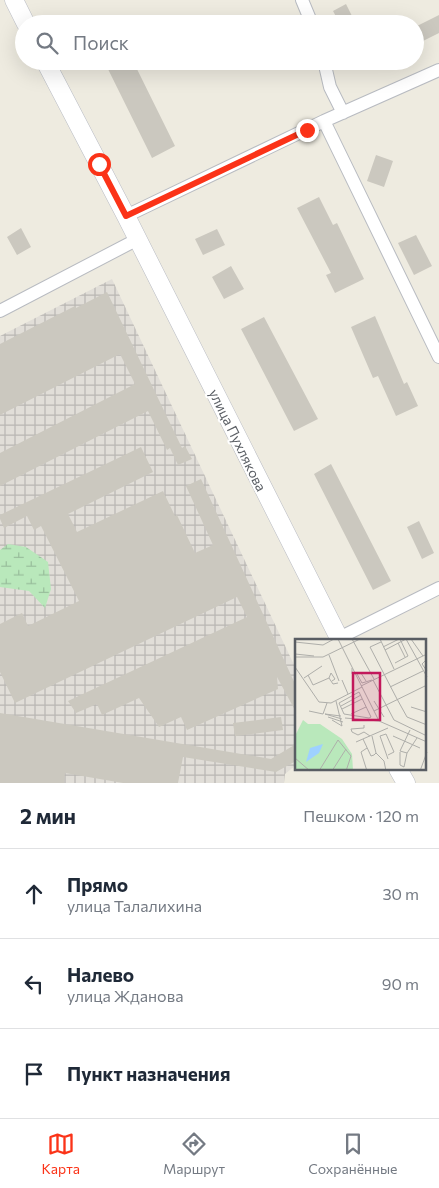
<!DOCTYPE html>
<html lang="ru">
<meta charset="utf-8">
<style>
:root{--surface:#fff;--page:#f6f6f7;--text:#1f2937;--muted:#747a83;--line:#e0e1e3;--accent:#fb3318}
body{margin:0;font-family:Commissioner,sans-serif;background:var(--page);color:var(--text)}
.stop{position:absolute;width:15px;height:15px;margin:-11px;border:4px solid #fb3318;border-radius:50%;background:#fff}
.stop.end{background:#fb3318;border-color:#fff;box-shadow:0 1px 5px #0008}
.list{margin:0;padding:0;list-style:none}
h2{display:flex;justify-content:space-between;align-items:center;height:65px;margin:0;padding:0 20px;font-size:21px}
h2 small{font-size:16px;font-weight:400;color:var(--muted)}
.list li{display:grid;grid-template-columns:32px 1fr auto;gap:15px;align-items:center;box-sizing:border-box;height:90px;padding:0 20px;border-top:1px solid var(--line)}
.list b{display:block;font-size:19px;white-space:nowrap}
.list p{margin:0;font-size:16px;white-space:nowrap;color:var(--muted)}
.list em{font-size:16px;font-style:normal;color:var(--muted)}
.icon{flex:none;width:28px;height:28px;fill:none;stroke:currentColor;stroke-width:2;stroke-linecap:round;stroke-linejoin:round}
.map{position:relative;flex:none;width:439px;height:783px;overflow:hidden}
.search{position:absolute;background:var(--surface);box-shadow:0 5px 20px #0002;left:15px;right:15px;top:15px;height:55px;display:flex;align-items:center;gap:12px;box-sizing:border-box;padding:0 18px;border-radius:28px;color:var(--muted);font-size:19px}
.sheet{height:335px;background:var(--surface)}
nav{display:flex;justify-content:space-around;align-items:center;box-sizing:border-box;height:70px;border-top:1px solid var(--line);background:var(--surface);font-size:14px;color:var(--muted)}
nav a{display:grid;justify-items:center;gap:2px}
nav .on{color:var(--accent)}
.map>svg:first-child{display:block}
.industrial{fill:url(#industrial-grid)}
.wetland{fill:url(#wetland-marsh)}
.building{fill:#cbc8bf}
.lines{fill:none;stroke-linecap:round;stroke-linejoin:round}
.street-casing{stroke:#b8bbc1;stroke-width:14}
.secondary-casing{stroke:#b9bcc4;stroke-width:19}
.street{stroke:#fff;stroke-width:12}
.secondary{stroke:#fff;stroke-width:18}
.route{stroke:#fb3318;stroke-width:6}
.labels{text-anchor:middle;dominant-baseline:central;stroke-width:4;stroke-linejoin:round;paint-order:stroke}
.street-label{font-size:14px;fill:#595d63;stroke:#fff}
.inset-road{fill:none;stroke:#aeaeaa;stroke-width:1}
.view{fill:#c2185b;fill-opacity:0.15;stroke:#c2185b;stroke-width:2.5}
.inset-edge{fill:none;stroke:#595d63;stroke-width:2.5}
</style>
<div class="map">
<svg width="439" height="783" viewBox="0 0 439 783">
<defs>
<pattern id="industrial-grid" width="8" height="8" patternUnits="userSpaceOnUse" patternTransform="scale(1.25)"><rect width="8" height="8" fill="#e1ded8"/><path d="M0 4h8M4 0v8" fill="none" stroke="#b9b7b3"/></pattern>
<pattern id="wetland-marsh" width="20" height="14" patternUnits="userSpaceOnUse" patternTransform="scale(1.25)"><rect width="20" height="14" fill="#b9e8bb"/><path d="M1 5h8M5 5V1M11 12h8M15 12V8" fill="none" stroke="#99bf9c"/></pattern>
</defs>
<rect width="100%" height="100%" fill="#eeebe0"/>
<path class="industrial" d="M 112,279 L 296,669 L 296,765 L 285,774 L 284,783 L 0,783 L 0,336 Z"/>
<path class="wetland" d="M 8,544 L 26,547 L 48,562 L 51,589 L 45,608 L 29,591 L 0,587 L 0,550 Z"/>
<path class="building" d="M 346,4 L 353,18 L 340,24 L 333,11 Z
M 439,15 L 439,33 L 415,45 L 415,27 Z
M 104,61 L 133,61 L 175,146 L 152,158 Z
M 376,155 L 393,161 L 384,187 L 367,181 Z
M 319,197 L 333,225 L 337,223 L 364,279 L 335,293 L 326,275 L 331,273 L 297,208 Z
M 21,228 L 31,247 L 17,255 L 7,237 Z
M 217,229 L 225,245 L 203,255 L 195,239 Z
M 416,235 L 432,266 L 414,275 L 398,243 Z
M 231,266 L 244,289 L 224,299 L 212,277 Z
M 107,292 L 182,448 L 185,446 L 192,459 L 178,465 L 170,448 L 167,450 L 148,411 L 0,486 L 0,453 L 135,384 L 120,354 L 0,415 L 0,344 L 75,306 L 76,308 Z
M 375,316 L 404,384 L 407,382 L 418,406 L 396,416 L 378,376 L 373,378 L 351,327 Z
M 264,317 L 318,419 L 294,431 L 241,329 Z
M 141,447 L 153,472 L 68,514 L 77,532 L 163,491 L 175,516 L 177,515 L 195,553 L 213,545 L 186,486 L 201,479 L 296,686 L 296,712 L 277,677 L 278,689 L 187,730 L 181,717 L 159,727 L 139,698 L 102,715 L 97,704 L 76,713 L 68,701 L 247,617 L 237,597 L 15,703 L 0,672 L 0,624 L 22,613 L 28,626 L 79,601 L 41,526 L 34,530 L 27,516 L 4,528 L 0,519 L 0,515 Z
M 331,464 L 391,581 L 373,590 L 314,474 Z
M 419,521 L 434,553 L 422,559 L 407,527 Z
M 0,713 L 271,759 L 296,744 L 296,761 L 276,772 L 183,757 L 178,783 L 123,783 L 65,773 L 64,783 L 0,783 Z
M 281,717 L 283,730 L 235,736 L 233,723 Z"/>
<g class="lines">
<defs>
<path id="street" d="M 302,0 L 312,24
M 324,61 L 330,87 L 343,113
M 324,121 L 439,357
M 126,216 L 324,121 L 439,70
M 0,311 L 138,239
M 339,638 L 439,588"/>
<path id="secondary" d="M 14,0 L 26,24
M 45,61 L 126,216 L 340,640
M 398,769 L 406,783"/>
</defs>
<use href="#street" class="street-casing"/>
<use href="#secondary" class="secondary-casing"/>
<use href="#street" class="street"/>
<use href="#secondary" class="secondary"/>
</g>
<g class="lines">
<path class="route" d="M 99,164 L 126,216 L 307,130"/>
</g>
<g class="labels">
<g class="street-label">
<text transform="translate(238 440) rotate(64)">улица Пухлякова</text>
</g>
</g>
<g transform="translate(295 639)">
<rect width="131" height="131" fill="#eeebe0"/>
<path d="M 8,81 L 13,85 L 25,85 L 47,100 L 57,115 L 58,131 L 0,131 L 0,97 Z" fill="#b9e8bb"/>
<path d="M 28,105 L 24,114 L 11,123 L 15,109 Z" fill="#9ed1ff"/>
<path class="inset-road" d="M 43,0 L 84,82 L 132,103M 57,0 L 79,40M 85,0 L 99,30M 111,0 L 132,38M 116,0 L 128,17M 0,3 L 28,6 L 39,0M 86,3 L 75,8 L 102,60 L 112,78 L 132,86M 103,4 L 110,18M 88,8 L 104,0M 90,11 L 111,0M 0,15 L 19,17M 34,16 L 44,42M 0,18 L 28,18 L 65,0M 132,20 L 127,25 L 132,32M 100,24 L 113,17 L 105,0M 0,28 L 24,63 L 36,64 L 67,48M 57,29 L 57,35 L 66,34 L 71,42M 62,35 L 67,44 L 77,41M 13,36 L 18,46 L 34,39 L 38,45 L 43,44M 9,39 L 27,27M 34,39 L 36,34 L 40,40 L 37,42M 47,41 L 53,55M 78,41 L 99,81 L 132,97M 66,47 L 132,15M 95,48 L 128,32M 64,53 L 76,78 L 74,79 L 49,75 L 44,64 ZM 79,62 L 89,78M 46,67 L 66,56M 116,68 L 132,73M 47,70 L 67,60M 14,72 L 28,75 L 32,64M 79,72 L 132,46M 56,75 L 71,68M 46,77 L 30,75 L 47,80M 33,78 L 48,83M 50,79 L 84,82M 37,81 L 47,87 L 41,62M 69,86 L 69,89 L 56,90 L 57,93 L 63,96 L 69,93 L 75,97M 115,91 L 105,112 L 112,114 L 122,99M 91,95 L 85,97 L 93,120M 91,95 L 99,113 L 93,116M 98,97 L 125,109M 68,100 L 76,117 L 79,116 L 81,114 L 77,97M 61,103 L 93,89M 105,113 L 105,126 L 109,128 L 112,114M 81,114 L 89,122 L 91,132M 0,119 L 15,132M 24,132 L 43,101 L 56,117 L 51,132M 37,132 L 51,110M 72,132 L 66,113 L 72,109M 125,132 L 132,113"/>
<path class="view" d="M 58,34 L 85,34 L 85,81 L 58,81 Z"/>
<rect width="131" height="131" class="inset-edge"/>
</g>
</svg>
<div class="stop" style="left:99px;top:164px"></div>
<div class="stop end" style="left:307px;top:130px"></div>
<div class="search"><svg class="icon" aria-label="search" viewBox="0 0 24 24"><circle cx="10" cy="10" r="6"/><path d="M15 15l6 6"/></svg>Поиск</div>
</div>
<section class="sheet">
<h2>2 мин<small>Пешком · 120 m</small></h2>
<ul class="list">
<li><svg class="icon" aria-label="ahead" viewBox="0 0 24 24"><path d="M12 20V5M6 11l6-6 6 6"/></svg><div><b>Прямо</b><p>улица Талалихина</p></div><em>30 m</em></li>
<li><svg class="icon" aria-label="left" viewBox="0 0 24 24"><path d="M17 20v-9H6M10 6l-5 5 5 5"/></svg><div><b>Налево</b><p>улица Жданова</p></div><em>90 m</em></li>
<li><svg class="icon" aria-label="arrive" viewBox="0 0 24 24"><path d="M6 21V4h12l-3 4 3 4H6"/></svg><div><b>Пункт назначения</b></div></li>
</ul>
</section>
<nav>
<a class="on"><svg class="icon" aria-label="map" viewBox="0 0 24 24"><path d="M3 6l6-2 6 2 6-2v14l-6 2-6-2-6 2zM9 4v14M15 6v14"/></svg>Карта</a>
<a><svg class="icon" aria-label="directions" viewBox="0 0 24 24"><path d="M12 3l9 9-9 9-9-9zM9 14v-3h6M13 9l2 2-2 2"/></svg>Маршрут</a>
<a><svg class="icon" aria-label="saved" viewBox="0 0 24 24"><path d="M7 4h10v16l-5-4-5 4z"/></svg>Сохранённые</a>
</nav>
